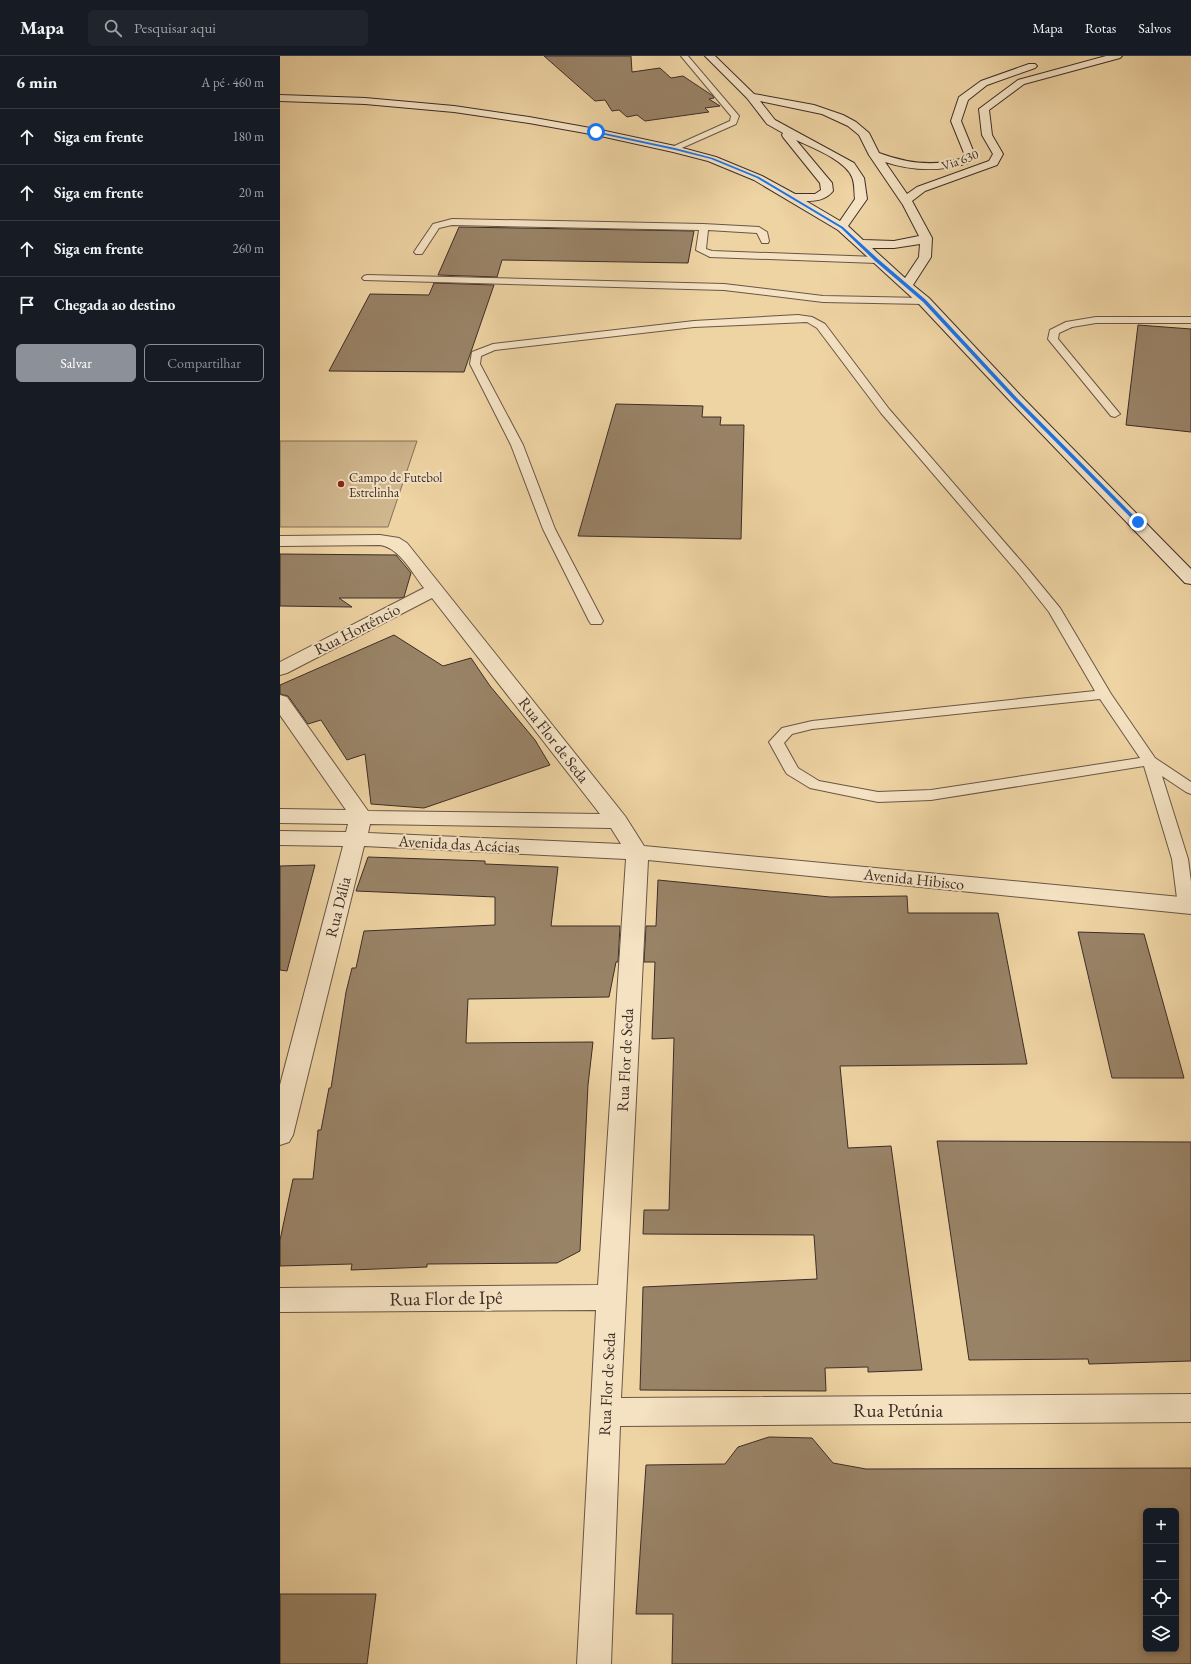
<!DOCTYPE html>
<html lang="pt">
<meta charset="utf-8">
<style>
:root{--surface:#171b24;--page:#20242c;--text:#f1f3f6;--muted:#9ea1a6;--line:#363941;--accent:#8c9099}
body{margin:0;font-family:"EB Garamond",serif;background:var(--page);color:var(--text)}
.controls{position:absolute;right:12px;bottom:12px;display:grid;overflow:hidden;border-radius:6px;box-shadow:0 2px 6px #0003}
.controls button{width:36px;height:36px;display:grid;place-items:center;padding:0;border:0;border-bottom:1px solid var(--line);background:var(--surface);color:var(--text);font:20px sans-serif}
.stop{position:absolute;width:12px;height:12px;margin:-9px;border:3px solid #1a73e8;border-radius:50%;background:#fff}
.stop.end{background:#1a73e8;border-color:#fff;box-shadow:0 1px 4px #0008}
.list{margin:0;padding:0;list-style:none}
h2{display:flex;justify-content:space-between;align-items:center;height:52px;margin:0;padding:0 16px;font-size:17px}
h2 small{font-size:13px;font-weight:400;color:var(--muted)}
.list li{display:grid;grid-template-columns:26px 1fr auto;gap:12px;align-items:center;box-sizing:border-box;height:56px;padding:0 16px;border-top:1px solid var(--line)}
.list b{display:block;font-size:15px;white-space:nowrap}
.list em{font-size:13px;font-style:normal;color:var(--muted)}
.actions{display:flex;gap:8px;padding:12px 16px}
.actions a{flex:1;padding:9px 0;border:1px solid var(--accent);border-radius:6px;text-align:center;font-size:14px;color:var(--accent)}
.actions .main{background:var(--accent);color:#fff}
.icon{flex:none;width:22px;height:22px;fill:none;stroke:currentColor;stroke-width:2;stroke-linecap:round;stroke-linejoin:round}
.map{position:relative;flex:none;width:911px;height:1608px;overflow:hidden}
header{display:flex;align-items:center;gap:24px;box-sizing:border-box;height:56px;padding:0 20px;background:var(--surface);border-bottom:1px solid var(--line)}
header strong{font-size:19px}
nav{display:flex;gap:22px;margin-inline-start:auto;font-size:14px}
.search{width:280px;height:36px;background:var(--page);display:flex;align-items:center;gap:10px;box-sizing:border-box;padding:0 14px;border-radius:6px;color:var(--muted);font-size:15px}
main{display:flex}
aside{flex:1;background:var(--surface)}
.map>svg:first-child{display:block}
.green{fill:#d0b78e;stroke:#86725a}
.building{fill:#998367;stroke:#3d2d27;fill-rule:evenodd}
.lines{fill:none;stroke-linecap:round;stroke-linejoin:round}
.lane-casing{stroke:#695646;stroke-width:2}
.street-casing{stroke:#695646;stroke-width:2}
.secondary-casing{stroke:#3d2d27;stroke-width:2}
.lane{fill:#f4e2c3;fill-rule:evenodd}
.street{fill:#f4e2c3;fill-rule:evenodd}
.secondary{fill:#f4e2c3;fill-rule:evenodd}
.route{fill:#1a73e8}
.poi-dot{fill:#8f2418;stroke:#f4e2c3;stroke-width:1.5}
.labels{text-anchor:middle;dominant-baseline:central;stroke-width:4;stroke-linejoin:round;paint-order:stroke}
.far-street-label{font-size:13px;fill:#3d2d27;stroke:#f4e2c3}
.far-poi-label{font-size:13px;fill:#3d2d27;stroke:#f4e2c3;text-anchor:start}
.street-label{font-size:16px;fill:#3d2d27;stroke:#f4e2c3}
.near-street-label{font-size:19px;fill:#3d2d27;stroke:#f4e2c3}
</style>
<header>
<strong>Mapa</strong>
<div class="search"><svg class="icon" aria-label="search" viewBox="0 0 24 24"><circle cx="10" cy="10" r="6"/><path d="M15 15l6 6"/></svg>Pesquisar aqui</div>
<nav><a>Mapa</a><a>Rotas</a><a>Salvos</a></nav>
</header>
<main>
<aside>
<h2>6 min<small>A pé · 460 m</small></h2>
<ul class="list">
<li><svg class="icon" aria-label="ahead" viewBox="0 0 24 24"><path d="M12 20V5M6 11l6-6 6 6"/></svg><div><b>Siga em frente</b></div><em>180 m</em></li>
<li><svg class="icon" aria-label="ahead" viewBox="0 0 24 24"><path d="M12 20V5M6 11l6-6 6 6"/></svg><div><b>Siga em frente</b></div><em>20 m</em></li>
<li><svg class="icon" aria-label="ahead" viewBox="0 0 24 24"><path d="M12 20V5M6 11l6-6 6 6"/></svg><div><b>Siga em frente</b></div><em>260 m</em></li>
<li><svg class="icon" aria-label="arrive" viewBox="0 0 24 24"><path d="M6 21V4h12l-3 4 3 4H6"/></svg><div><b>Chegada ao destino</b></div></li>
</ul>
<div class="actions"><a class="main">Salvar</a><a>Compartilhar</a></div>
</aside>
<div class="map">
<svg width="911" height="1608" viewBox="0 0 911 1608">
<rect width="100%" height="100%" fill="#eed3a3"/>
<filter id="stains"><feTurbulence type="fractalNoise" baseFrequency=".005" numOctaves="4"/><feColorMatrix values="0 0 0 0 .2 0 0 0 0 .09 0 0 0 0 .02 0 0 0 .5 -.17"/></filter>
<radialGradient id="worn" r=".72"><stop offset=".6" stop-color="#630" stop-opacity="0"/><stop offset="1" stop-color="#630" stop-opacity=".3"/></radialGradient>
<path class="green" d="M 0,385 L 137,385 L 108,471 L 0,471 Z"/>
<path class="building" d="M 264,0 L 351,0 L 352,16 L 380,12 L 391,22 L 403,20 L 433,40 L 434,42 L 429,43 L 440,50 L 425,52 L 429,56 L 365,65 L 357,59 L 347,61 L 339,54 L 332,55 L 325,44 L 315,45 Z
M 179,171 L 414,175 L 408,207 L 222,204 L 217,221 L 158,219 Z
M 154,227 L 214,229 L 184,316 L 49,315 L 90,238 L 149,239 Z
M 858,269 L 911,273 L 911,376 L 846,369 Z
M 336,348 L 423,350 L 422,361 L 441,361 L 440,369 L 464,369 L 461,483 L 298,480 Z
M 0,498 L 116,499 L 131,517 L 124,541 L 120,542 L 59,542 L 72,551 L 0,550 Z
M 114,579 L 163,610 L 191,602 L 210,630 L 255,684 L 270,709 L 144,752 L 91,748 L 85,698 L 67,704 L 41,664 L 28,668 L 8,640 L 0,638 L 0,629 Z
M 88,801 L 205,805 L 205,808 L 278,811 L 271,870 L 340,870 L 338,906 L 336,906 L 329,941 L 188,943 L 186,987 L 313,986 L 308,1029 L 300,1195 L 277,1207 L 147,1208 L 147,1211 L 71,1214 L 72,1208 L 0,1210 L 0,1184 L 13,1123 L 33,1123 L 38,1074 L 41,1074 L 49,1032 L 51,1032 L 66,936 L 72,912 L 76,912 L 84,875 L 215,869 L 215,841 L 76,835 Z
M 35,809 L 7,915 L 0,914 L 0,810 Z
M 378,824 L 550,841 L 627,840 L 628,857 L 718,857 L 747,1008 L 560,1010 L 568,1092 L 611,1090 L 642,1314 L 588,1316 L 588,1311 L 545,1312 L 546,1335 L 360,1334 L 363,1231 L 537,1223 L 534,1179 L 363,1178 L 364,1154 L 389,1154 L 394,982 L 372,983 L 375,906 L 364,906 L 366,870 L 376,870 Z
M 798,876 L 864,878 L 904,1022 L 832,1022 Z
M 657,1085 L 911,1086 L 911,1305 L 809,1308 L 808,1303 L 689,1304 Z
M 489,1381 L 532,1382 L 553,1407 L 586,1413 L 911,1412 L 911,1608 L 392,1608 L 393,1558 L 356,1558 L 366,1409 L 445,1408 L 458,1391 ZM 866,1455 L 896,1455 L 896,1593 L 866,1593 Z
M 0,1538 L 96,1538 L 87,1608 L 0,1608 Z"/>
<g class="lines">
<defs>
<path id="lane" d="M 401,0 L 408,0 L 459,60 L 456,68 L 395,95 L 391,93 L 392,91 L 450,65 L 451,60 Z
M 172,163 L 423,168 L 479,171 L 487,176 L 489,185 L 488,187 L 482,187 L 477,177 L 428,174 L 426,193 L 432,195 L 597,201 L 602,204 L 597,207 L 430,201 L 416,194 L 419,174 L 172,169 L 159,172 L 142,198 L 136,198 L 134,196 L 153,168 Z
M 87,219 L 444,228 L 543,240 L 644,242 L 649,245 L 644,248 L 543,246 L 444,234 L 84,224 L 82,222 L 84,220 Z
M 518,259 L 532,261 L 545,268 L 609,353 L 747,512 L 780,552 L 831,638 L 875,702 L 911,726 L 911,738 L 906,736 L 882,720 L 908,803 L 911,826 L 911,854 L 906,856 L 900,854 L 898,850 L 892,803 L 864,710 L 651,744 L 598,746 L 530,732 L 507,718 L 505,715 L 489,686 L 502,672 L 532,665 L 815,635 L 769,556 L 739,518 L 601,357 L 537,272 L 527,266 L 414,271 L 215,294 L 201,300 L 200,308 L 243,389 L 275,473 L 323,565 L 321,568 L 311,568 L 309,565 L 263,473 L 231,389 L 190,308 L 192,296 L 213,288 L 414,265 ZM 820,643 L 860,702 L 651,734 L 598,736 L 539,725 L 518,712 L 504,687 L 512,678 L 532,673 Z
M 816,261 L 911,261 L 911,267 L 816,267 L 792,271 L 779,277 L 778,283 L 840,358 L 835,361 L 831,360 L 768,283 L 770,274 L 786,266 Z"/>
<path id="street" d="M 100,479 L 119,482 L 127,487 L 345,760 L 364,790 L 911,842 L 911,858 L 368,804 L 341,1342 L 911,1338 L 911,1366 L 340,1370 L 331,1608 L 297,1608 L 316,1254 L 0,1256 L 0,1232 L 318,1229 L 346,803 L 84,790 L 13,1079 L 9,1086 L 0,1089 L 0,1029 L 63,790 L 0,789 L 0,775 L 66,776 L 68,768 L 0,767 L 0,753 L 66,754 L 0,659 L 0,639 L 7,641 L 88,755 L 320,758 L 152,542 L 7,617 L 0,619 L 0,606 L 144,532 C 132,517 120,492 100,489 L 0,490 L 0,480 ZM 90,768 L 331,772 L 341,788 L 88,777 Z"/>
<path id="secondary" d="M 425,0 L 435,0 L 474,38 L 534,49 L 563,59 L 576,66 L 589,77 L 599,97 C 626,107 652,111 680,103 L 684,97 L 671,65 L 679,41 L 701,25 L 749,8 L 755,8 L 757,10 L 755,12 L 707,29 L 688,44 L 681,65 L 694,97 L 688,107 C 659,116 633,115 605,106 L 627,138 L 637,131 L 709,105 L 713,98 L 702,79 L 699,53 L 738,24 L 826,0 L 842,0 L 840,2 L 744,28 L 709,54 L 712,79 L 723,98 L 717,109 L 645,135 L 632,145 L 652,182 L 651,201 L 633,229 L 649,242 L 741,340 L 911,513 L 911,528 L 905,527 L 731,346 L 639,248 L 558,174 L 474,124 L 428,105 L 393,96 L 316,79 L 249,67 L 174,56 L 85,48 L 0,45 L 0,39 L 85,42 L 174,50 L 249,61 L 316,73 L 395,90 L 436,101 L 482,120 L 515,138 L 535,138 L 541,134 L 540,127 L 503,81 L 502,79 L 503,77 L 487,68 L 467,42 ZM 480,45 L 542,58 L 568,70 L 579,79 L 589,99 L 623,149 L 639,180 L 614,185 L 583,184 L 568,170 L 587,143 L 584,122 L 574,107 L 495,64 ZM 516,84 C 533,92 565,104 572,121 C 575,128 574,136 575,143 L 560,165 L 526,145 C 536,145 546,144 553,135 L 552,127 ZM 640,188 L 639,201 L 625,222 L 592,192 L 614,192 Z"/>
</defs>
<use href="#lane" class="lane-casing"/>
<use href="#street" class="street-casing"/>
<use href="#secondary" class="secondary-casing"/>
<use href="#lane" class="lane"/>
<use href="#street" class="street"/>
<use href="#secondary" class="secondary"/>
</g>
<path class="route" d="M 315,75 L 395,92 L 433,102 L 479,121 L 563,171 L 598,203 L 646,244 L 737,342 L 859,465 L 859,467 L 856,467 L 734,344 L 643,246 L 595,205 L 561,172 L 477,122 L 431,103 L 395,94 L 316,77 Z"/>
<circle class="poi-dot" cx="61" cy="428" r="4"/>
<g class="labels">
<g class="far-street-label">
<text transform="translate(680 104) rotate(-20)">Via 630</text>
</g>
<g class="far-poi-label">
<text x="69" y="421">Campo de Futebol<tspan x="69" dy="15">Estrelinha</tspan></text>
</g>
<g class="street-label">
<text transform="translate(77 573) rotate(-27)">Rua Hortêncio</text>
<text transform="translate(274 684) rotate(52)">Rua Flor de Seda</text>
<text transform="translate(179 788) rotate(3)">Avenida das Acácias</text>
<text transform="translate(634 823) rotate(6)">Avenida Hibisco</text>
<text transform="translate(58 851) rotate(-76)">Rua Dália</text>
<text transform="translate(345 1004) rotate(-87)">Rua Flor de Seda</text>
<text transform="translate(327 1328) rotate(-87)">Rua Flor de Seda</text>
</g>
<g class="near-street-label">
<text transform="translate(166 1242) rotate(-1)">Rua Flor de Ipê</text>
<text x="618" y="1354">Rua Petúnia</text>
</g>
</g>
<rect width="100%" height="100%" filter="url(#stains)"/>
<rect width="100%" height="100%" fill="url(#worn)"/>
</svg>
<div class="controls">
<button>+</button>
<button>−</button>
<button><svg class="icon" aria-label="locate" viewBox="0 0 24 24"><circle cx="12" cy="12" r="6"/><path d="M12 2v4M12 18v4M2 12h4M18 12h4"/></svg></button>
<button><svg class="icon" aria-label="layers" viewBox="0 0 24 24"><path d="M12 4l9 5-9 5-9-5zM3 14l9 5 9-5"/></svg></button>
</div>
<div class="stop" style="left:316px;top:76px"></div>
<div class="stop end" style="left:858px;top:466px"></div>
</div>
</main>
